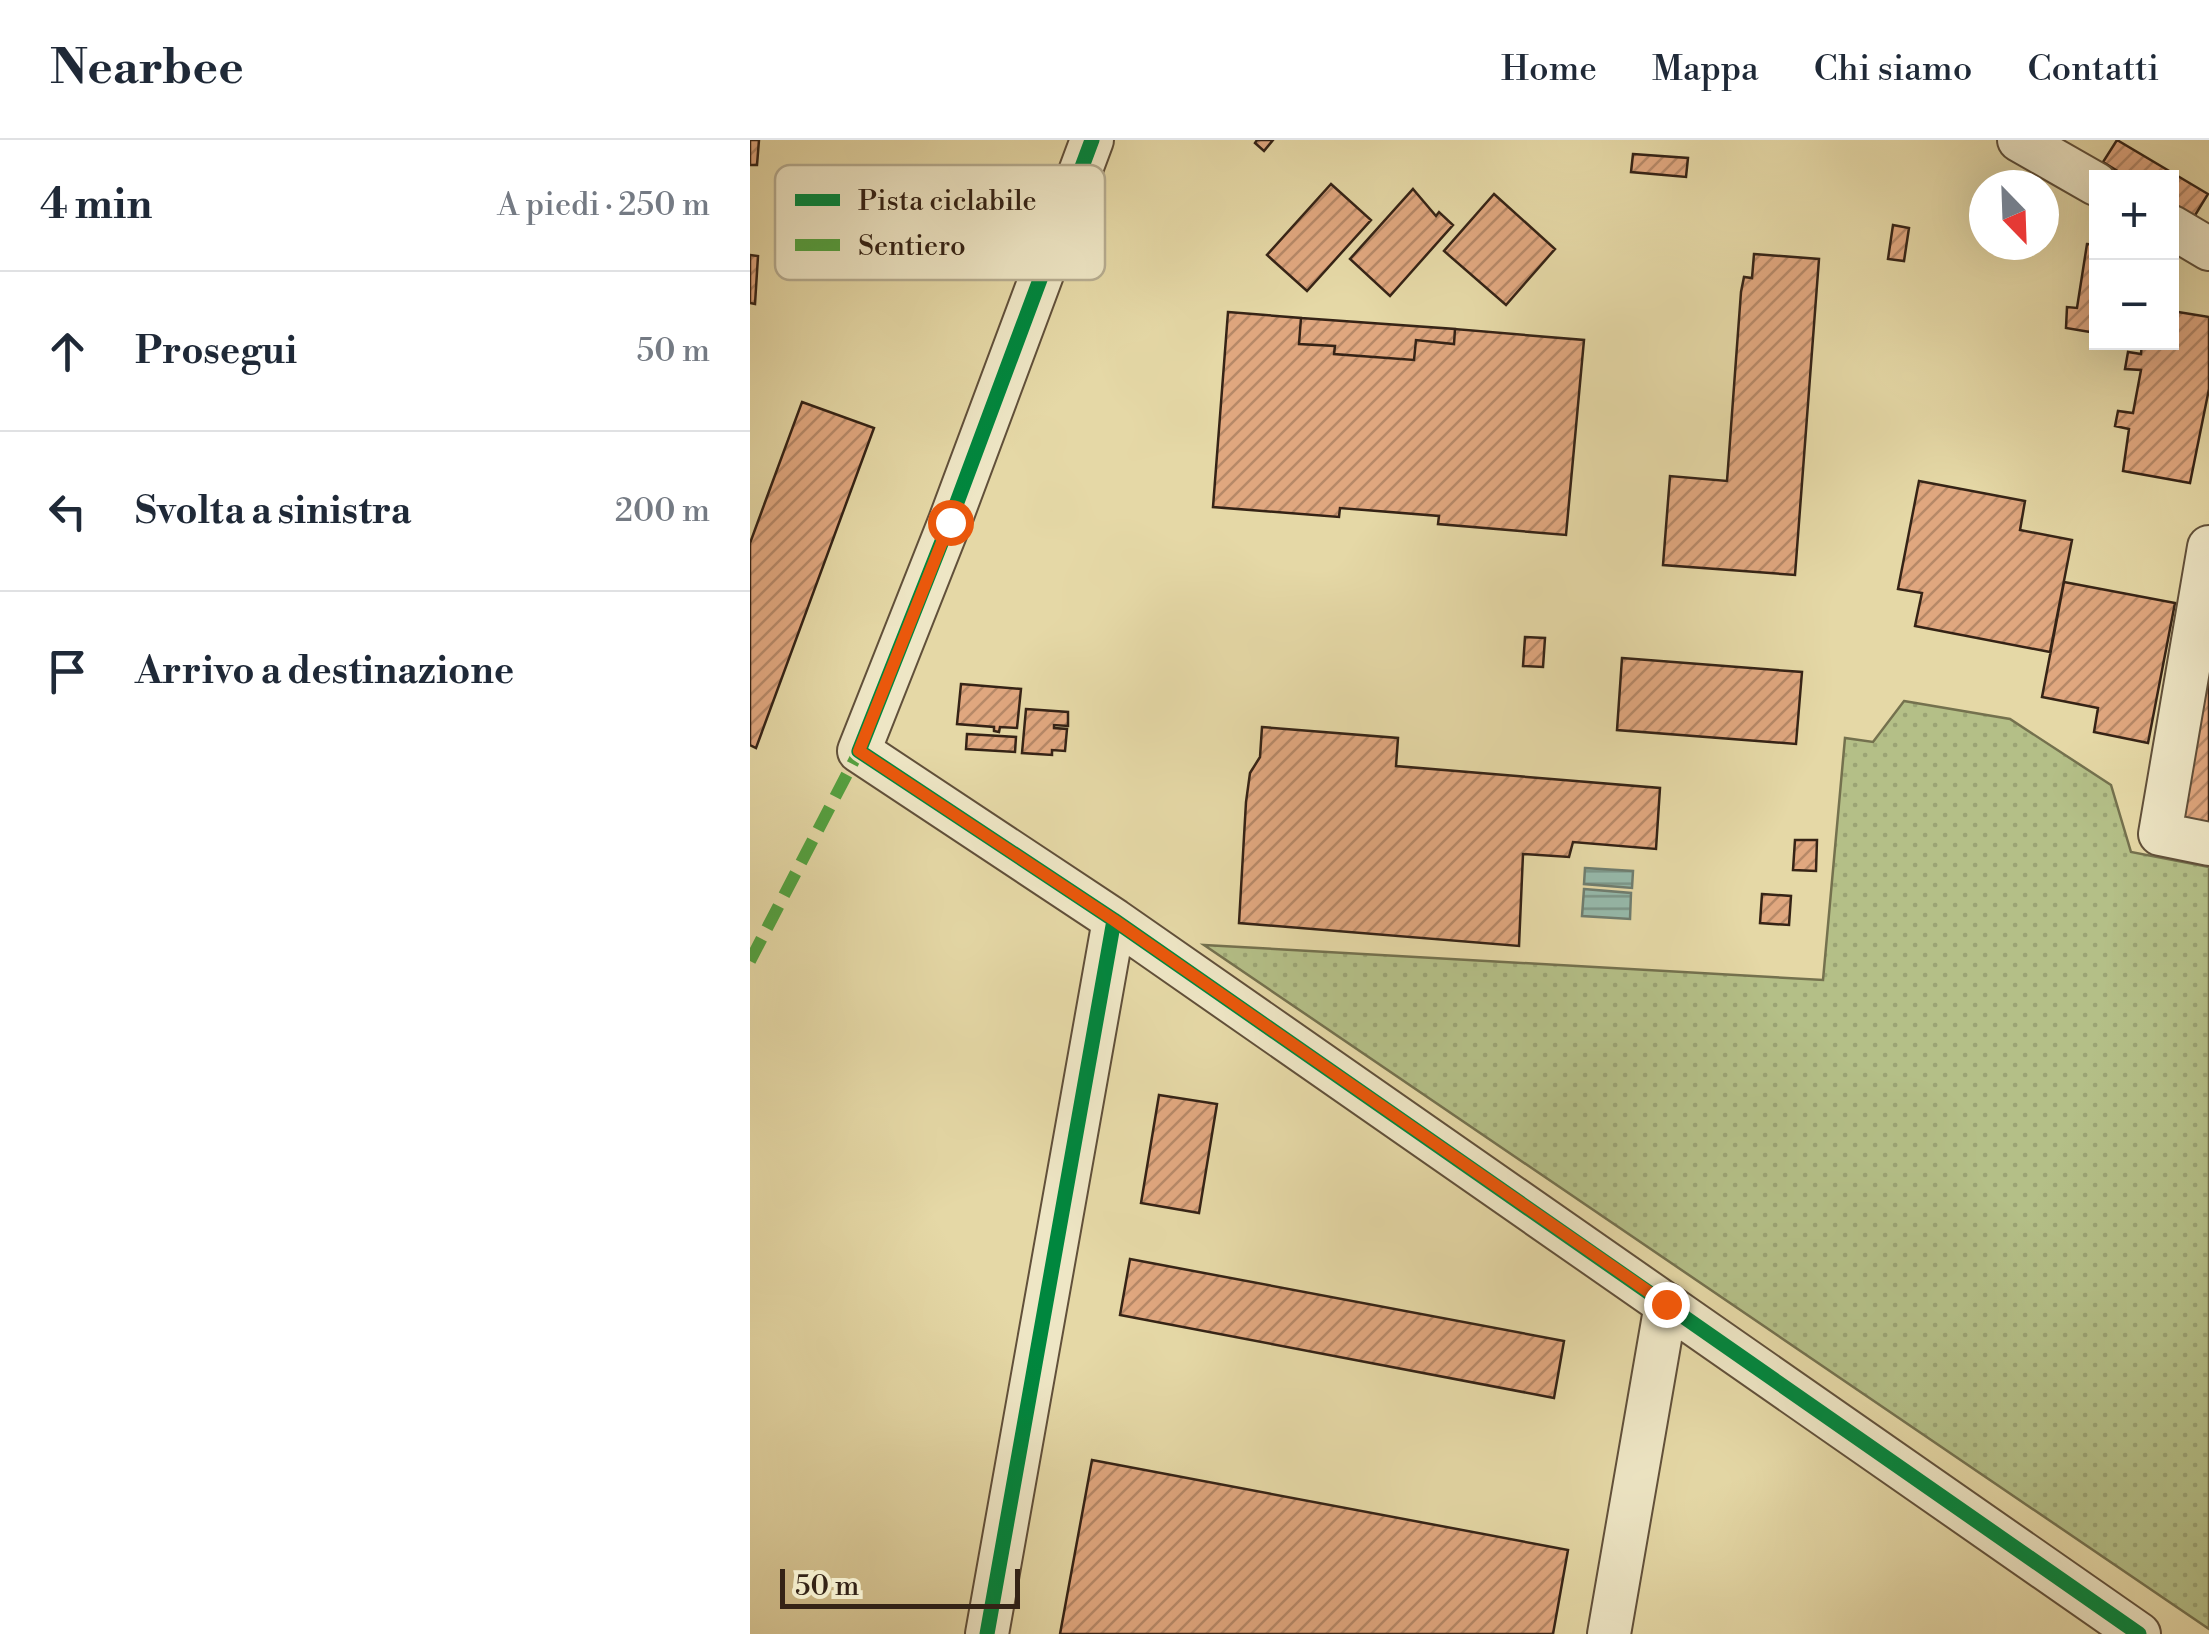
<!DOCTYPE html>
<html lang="it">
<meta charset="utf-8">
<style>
:root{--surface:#fff;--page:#f6f6f7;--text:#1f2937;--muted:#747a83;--line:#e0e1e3}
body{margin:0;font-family:"Libre Bodoni",serif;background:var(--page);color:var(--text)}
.controls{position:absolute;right:30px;top:30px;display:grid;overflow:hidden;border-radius:0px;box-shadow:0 10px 40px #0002}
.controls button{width:90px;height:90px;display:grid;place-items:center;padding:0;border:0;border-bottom:2px solid var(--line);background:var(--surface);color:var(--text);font:50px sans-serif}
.compass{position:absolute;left:1219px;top:30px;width:90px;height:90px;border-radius:50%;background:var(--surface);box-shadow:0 10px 40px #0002;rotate:157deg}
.scale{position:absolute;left:30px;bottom:25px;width:240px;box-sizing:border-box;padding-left:10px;border:5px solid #352316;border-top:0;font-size:28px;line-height:35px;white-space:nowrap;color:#352316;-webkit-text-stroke:8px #eee6c5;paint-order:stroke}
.stop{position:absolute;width:30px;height:30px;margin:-22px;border:8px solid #ea580c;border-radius:50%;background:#fff}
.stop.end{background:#ea580c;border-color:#fff;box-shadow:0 2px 10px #0008}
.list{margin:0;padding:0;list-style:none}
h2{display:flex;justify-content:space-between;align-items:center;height:130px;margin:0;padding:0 40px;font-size:42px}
h2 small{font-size:32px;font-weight:400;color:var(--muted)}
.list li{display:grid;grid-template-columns:65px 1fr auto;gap:30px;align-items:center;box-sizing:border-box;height:160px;padding:0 40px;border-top:2px solid var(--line)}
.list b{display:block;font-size:38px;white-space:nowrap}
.list em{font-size:32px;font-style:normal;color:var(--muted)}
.icon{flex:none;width:55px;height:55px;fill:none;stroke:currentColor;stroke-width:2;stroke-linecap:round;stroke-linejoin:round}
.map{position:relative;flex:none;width:1459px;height:1494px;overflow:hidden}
header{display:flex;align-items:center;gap:60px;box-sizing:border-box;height:140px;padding:0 50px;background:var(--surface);border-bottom:2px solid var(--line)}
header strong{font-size:48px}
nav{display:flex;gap:55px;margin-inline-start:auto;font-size:35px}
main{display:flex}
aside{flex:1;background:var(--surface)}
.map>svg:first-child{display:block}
.grass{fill:url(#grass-dots);stroke:#74714e;stroke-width:2.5}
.water{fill:url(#water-rules);stroke:#6f7d6f;stroke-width:2.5}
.building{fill:url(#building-hatch);stroke:#352316;stroke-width:2.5}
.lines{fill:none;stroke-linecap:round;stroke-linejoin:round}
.minor-casing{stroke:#61503a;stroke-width:46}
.minor{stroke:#eee6c5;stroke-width:42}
.quiet{stroke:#53a240;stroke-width:12;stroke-dasharray:25 12;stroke-linecap:butt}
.cycleway-casing{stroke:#eee6c5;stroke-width:21}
.cycleway{stroke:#00873e;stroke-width:15}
.route{stroke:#ea580c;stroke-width:12}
.key{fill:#eee6c5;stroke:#b6ac90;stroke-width:2.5}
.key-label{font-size:28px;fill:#352316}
</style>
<header>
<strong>Nearbee</strong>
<nav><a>Home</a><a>Mappa</a><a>Chi siamo</a><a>Contatti</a></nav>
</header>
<main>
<aside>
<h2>4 min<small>A piedi · 250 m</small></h2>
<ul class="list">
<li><svg class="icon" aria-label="ahead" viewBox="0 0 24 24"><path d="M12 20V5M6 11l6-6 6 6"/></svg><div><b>Prosegui</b></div><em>50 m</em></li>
<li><svg class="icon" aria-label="left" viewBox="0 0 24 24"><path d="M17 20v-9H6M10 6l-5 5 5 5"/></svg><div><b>Svolta a sinistra</b></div><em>200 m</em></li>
<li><svg class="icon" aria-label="arrive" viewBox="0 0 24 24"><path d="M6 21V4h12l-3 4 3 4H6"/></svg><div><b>Arrivo a destinazione</b></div></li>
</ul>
</aside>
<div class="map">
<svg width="1459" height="1494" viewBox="0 0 1459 1494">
<defs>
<pattern id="grass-dots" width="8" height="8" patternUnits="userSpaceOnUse" patternTransform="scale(2.5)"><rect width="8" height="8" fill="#b4bf87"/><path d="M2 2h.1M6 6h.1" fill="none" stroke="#9ba474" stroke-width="1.8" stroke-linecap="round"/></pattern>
<pattern id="water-rules" width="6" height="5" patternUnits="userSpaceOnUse" patternTransform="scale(2.5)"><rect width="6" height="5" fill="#96b9aa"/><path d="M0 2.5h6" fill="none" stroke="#7b9689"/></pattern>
<pattern id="building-hatch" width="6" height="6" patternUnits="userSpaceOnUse" patternTransform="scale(2.5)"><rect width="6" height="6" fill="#e0a77f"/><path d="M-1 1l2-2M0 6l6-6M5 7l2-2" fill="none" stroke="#b68867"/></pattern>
</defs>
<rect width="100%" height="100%" fill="#e5d8a6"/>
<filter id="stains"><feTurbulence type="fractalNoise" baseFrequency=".002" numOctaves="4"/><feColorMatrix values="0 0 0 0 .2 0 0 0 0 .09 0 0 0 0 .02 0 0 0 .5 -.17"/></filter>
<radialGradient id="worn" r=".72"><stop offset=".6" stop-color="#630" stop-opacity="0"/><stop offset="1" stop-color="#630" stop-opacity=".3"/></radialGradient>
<path class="grass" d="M 1154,561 L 1260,579 L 1361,645 L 1381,712 L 1459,727 L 1459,1489 L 454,805 L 1073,840 L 1095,598 L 1123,602 Z"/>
<path class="water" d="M 835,728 L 883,731 L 882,748 L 834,744 Z
M 834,749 L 881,753 L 880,779 L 832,776 Z"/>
<path class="building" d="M 0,0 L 9,0 L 7,25 L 0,25 Z
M 507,0 L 523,0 L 514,11 L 505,3 Z
M 1367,0 L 1458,54 L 1444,77 L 1422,63 L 1422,38 L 1379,38 L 1353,22 Z
M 883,14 L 938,18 L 936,37 L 881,32 Z
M 581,44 L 621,80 L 557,151 L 517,115 Z
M 663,49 L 686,76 L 689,72 L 703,85 L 640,156 L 600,119 Z
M 744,54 L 805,109 L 756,165 L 694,111 Z
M 1143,85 L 1159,88 L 1154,121 L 1138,119 Z
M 1337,104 L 1346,105 L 1346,193 L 1316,188 L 1317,167 L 1327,168 Z
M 1004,114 L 1069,119 L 1045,435 L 913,425 L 920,336 L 977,341 L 991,152 L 994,137 L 1002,138 Z
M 0,115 L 8,116 L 5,164 L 0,163 Z
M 1422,171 L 1459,177 L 1459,249 L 1440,343 L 1373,331 L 1379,289 L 1365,286 L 1368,271 L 1383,273 L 1391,230 L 1375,229 L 1378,212 L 1391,214 L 1392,202 L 1422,202 Z
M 478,172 L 551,178 L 549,204 L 585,206 L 584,214 L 664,220 L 666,200 L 704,204 L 705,189 L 834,200 L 816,395 L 688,384 L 689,376 L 590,368 L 589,377 L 463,367 Z
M 551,178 L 705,189 L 704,204 L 666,200 L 664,220 L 584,214 L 585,206 L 549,204 Z
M 52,262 L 124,288 L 6,608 L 0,605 L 0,403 Z
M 1169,341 L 1275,361 L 1270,390 L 1322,400 L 1300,512 L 1165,486 L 1172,453 L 1148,449 Z
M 1314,442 L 1425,463 L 1398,603 L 1344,592 L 1348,568 L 1292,557 Z
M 775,497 L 795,498 L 793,527 L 773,526 Z
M 1459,504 L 1459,694 L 1426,687 Z
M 872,518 L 1052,532 L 1046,604 L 867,590 Z
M 211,544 L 271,549 L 267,588 L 250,587 L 249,592 L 244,591 L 244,587 L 207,584 Z
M 276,569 L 318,572 L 318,586 L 304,585 L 304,588 L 317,589 L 315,611 L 302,610 L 302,615 L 272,613 Z
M 512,587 L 648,598 L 646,626 L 910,648 L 906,709 L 823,702 L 819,717 L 773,714 L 769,806 L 489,783 L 496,662 L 500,633 L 510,617 Z
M 217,594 L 266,597 L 265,612 L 216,609 Z
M 1045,700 L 1067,700 L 1066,731 L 1043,730 Z
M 1012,754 L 1041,756 L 1039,785 L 1010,783 Z
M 409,955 L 467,964 L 449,1073 L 391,1063 Z
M 380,1119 L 814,1201 L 804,1258 L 370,1175 Z
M 342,1320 L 818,1410 L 803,1494 L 310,1494 Z"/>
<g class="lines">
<defs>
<path id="minor" d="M 342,0 L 200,381 L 109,611 L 364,780 L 1389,1494
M 1269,0 L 1346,44
M 1422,87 L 1459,109
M 1459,407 L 1410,694 L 1459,704
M 237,1494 L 364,780
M 859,1494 L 916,1164"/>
</defs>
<use href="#minor" class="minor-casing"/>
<use href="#minor" class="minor"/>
<path class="quiet" d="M 0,821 L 109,611"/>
<defs>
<path id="cycleway" d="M 342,0 L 200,381 L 109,611 L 364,780 L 1389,1494
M 237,1494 L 364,780"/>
</defs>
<use href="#cycleway" class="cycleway-casing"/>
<use href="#cycleway" class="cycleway"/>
</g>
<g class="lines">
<path class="route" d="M 200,382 L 109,611 L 364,780 L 916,1164"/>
</g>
<rect x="25" y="25" width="330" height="115" rx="15" class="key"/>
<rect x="45" y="54" width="45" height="12" fill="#00873e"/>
<rect x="45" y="99" width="45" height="12" fill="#53a240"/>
<g class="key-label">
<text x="108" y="70">Pista ciclabile</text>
<text x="108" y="115">Sentiero</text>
</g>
<rect width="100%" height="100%" filter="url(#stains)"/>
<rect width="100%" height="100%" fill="url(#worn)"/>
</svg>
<div class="controls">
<button>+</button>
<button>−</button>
</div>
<svg class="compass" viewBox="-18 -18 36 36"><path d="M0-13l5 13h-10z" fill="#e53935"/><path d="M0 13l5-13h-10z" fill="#747a83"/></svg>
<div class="scale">50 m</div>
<div class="stop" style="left:200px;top:382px"></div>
<div class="stop end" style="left:916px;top:1164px"></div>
</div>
</main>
